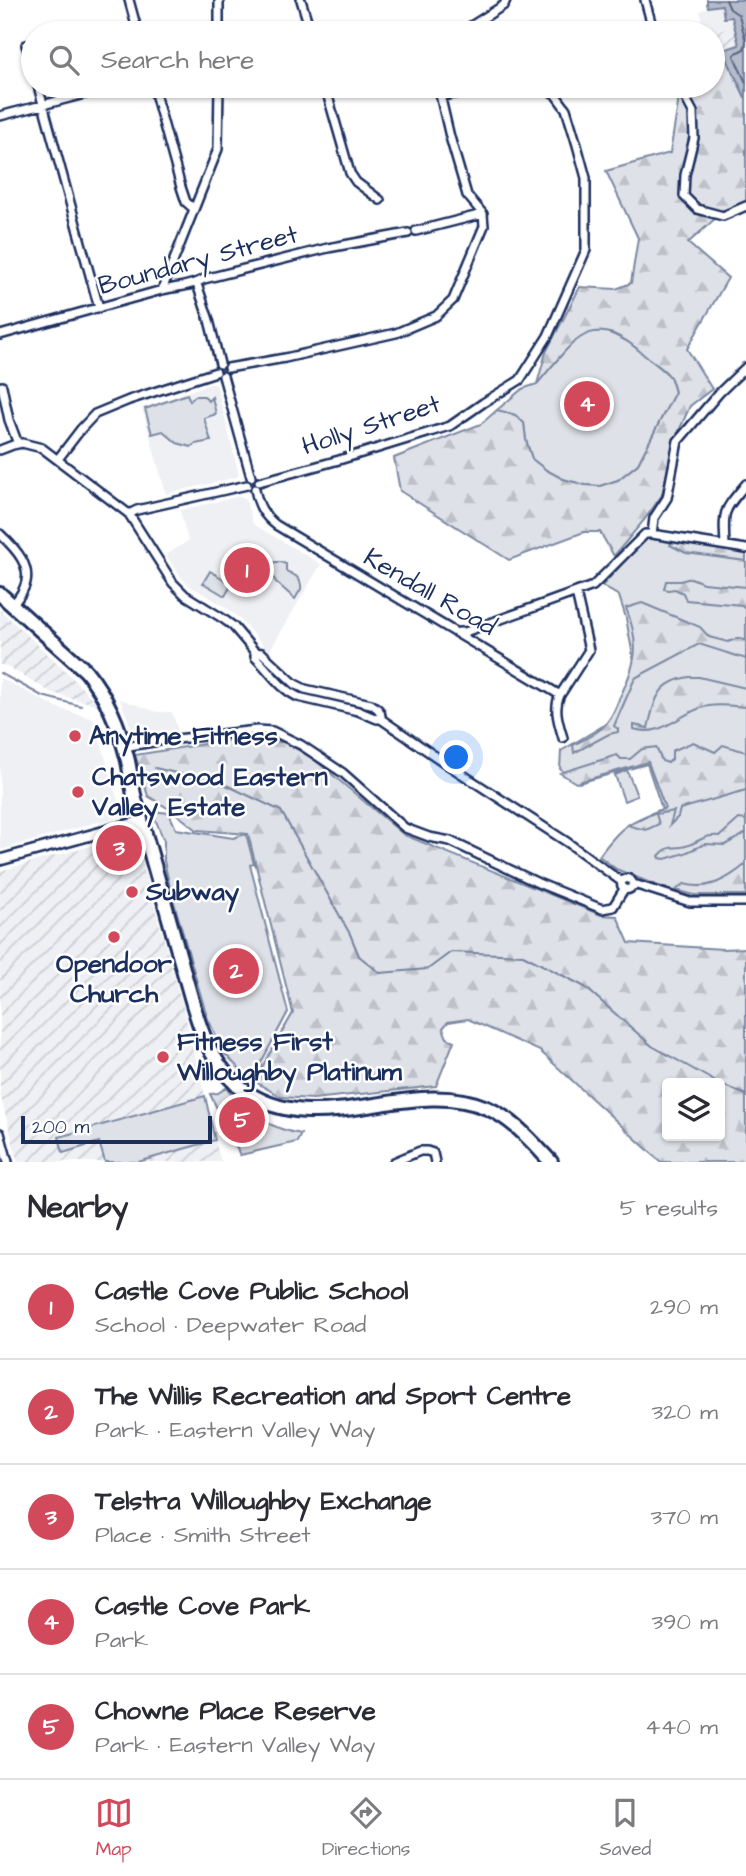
<!DOCTYPE html>
<meta charset="utf-8">
<style>
:root{--surface:#fff;--page:#f7f7f7;--text:#2b2b33;--muted:#7c7c81;--line:#e1e1e2;--accent:#d1495b}
body{margin:0;font-family:"Architects Daughter",sans-serif;background:var(--page);color:var(--text)}
.controls{position:absolute;right:21px;bottom:21px;display:grid;overflow:hidden;border-radius:7px;box-shadow:0 2px 5px #0004}
.controls button{width:63px;height:63px;display:grid;place-items:center;padding:0;border:0;border-bottom:2px solid var(--line);background:var(--surface);color:var(--text);font:35px sans-serif}
.scale{position:absolute;left:21px;bottom:18px;width:191px;box-sizing:border-box;padding-left:7px;border:4px solid #1b2f5e;border-top:0;font-size:19px;line-height:24px;white-space:nowrap;color:#1b2f5e;-webkit-text-stroke:5px #fff;paint-order:stroke}
.you{position:absolute;left:457px;top:758px;width:24px;height:24px;margin:-18px;border:5px solid #fff;border-radius:50%;background:#1a73e8;box-shadow:0 0 0 10px #1a73e833}
.badge{display:grid;place-items:center;width:46px;height:46px;border-radius:50%;background:var(--accent);color:#fff;font-size:23px;font-weight:700}
.pin{position:absolute;translate:-50% -50%;border:4px solid #fff;box-shadow:0 2px 7px #0006}
.list{margin:0;padding:0;list-style:none}
h2{display:flex;justify-content:space-between;align-items:center;height:91px;margin:0;padding:0 28px;font-size:30px}
h2 small{font-size:23px;font-weight:400;color:var(--muted)}
.list li{display:grid;grid-template-columns:46px 1fr auto;gap:21px;align-items:center;box-sizing:border-box;height:105px;padding:0 28px;border-top:2px solid var(--line)}
.list b{display:block;font-size:26px;white-space:nowrap}
.list p{margin:0;font-size:23px;white-space:nowrap;color:var(--muted)}
.list em{font-size:23px;font-style:normal;color:var(--muted)}
.icon{flex:none;width:38px;height:38px;fill:none;stroke:currentColor;stroke-width:2;stroke-linecap:round;stroke-linejoin:round}
.map{position:relative;flex:none;width:746px;height:1162px;overflow:hidden}
.search{position:absolute;background:var(--surface);box-shadow:0 2px 5px #0004;left:21px;right:21px;top:21px;height:77px;display:flex;align-items:center;gap:18px;box-sizing:border-box;padding:0 24px;border-radius:38px;color:var(--muted);font-size:26px}
.sheet{height:616px;background:var(--surface)}
nav{display:flex;justify-content:space-around;align-items:center;box-sizing:border-box;height:98px;border-top:2px solid var(--line);background:var(--surface);font-size:19px;color:var(--muted)}
nav a{display:grid;justify-items:center;gap:4px}
nav .on{color:var(--accent)}
.map>svg:first-child{display:block}
.built{fill:#eff0f4}
.industrial{fill:url(#industrial-furrows)}
.green{fill:#dee1e7;stroke:#7c88a2;stroke-width:2}
.forest{fill:url(#forest-firs);stroke:#7c88a2;stroke-width:2;fill-rule:evenodd}
.water{fill:#b5bbca;stroke:#77839f;stroke-width:2}
.lines{fill:none;stroke-linecap:round;stroke-linejoin:round}
.shore{stroke:#596789;stroke-width:2}
.stream{stroke:#77839f;stroke-width:2}
.minor-casing{stroke:#1b2f5e;stroke-width:12}
.tertiary-casing{stroke:#1b2f5e;stroke-width:14}
.primary-casing{stroke:#1b2f5e;stroke-width:18}
.minor{stroke:#fff;stroke-width:7}
.tertiary{stroke:#fff;stroke-width:9}
.primary{stroke:#fff;stroke-width:12}
.poi-dot{fill:#d1495b;stroke:#fff;stroke-width:2.5}
.labels{text-anchor:middle;dominant-baseline:central;stroke-width:5;stroke-linejoin:round;paint-order:stroke}
.street-label{font-size:26px;fill:#1b2f5e;stroke:#fff}
.poi-label{font-size:26px;font-weight:bold;fill:#1b2f5e;stroke:#fff;text-anchor:start}
</style>
<div class="map">
<svg width="746" height="1162" viewBox="0 0 746 1162">
<defs>
<pattern id="industrial-furrows" width="10" height="10" patternUnits="userSpaceOnUse" patternTransform="scale(1.75)"><rect width="10" height="10" fill="#eff0f4"/><path d="M-1 1l2-2M0 10L10 0M9 11l2-2" fill="none" stroke="#ccced4"/></pattern>
<pattern id="forest-firs" width="22" height="20" patternUnits="userSpaceOnUse" patternTransform="scale(1.75)"><rect width="22" height="20" fill="#dee1e7"/><path d="M5 1l3.5 6h-7zM16 11l3.5 6h-7z" fill="#bec1c9"/></pattern>
</defs>
<rect width="100%" height="100%" fill="#fff"/>
<filter id="ink" filterUnits="userSpaceOnUse"><feTurbulence type="fractalNoise" baseFrequency=".0143" numOctaves="2"/><feDisplacementMap in="SourceGraphic" scale="14" xChannelSelector="R" yChannelSelector="G"/><feConvolveMatrix kernelMatrix="1 2 1 2 8 2 1 2 1" color-interpolation-filters="sRGB"/></filter>
<g filter="url(#ink)">
<path class="built" d="M 722,5 L 724,18 L 732,17 L 739,45 L 720,51 L 713,51 L 713,33 L 699,33 L 699,23 L 702,22 L 700,11 L 708,7 Z
M 210,384 L 214,384 L 217,386 L 239,475 L 237,477 L 166,494 L 142,408 Z
M 241,496 L 246,500 L 253,524 L 321,564 L 269,652 L 240,619 L 227,608 L 190,586 L 181,577 L 166,555 L 188,541 L 180,510 Z
M 0,678 L 58,708 L 94,719 L 122,815 L 0,850 Z
M 120,699 L 157,712 L 172,712 L 178,730 L 134,735 Z"/>
<path class="industrial" d="M 733,27 L 739,45 L 720,51 L 713,51 L 711,33 Z
M 0,610 L 66,671 L 98,705 L 52,693 L 7,666 L 0,665 Z
M 130,835 L 135,838 L 183,1007 L 205,1096 L 96,1126 L 105,1162 L 18,1162 L 0,1094 L 0,871 Z
M 215,1140 L 221,1162 L 138,1162 Z"/>
<path class="green" d="M 606,331 L 631,343 L 670,376 L 675,392 L 638,464 L 618,480 L 600,486 L 585,485 L 563,479 L 546,470 L 532,459 L 526,440 L 524,423 L 515,415 L 497,410 L 522,389 L 537,384 L 573,341 L 587,332 Z
M 187,394 L 190,401 L 195,396 L 204,396 L 208,401 L 212,397 L 216,414 L 204,418 L 211,441 L 195,444 L 191,447 L 177,443 L 163,431 L 152,434 L 145,409 Z
M 648,538 L 746,556 L 746,897 L 692,897 L 653,884 L 616,869 L 599,856 C 621,826 628,822 662,809 L 647,764 L 579,783 L 560,769 L 561,751 L 611,721 L 635,667 L 626,618 L 619,596 L 602,586 L 641,543 Z
M 275,562 L 281,562 L 286,564 L 286,571 C 295,575 302,578 301,589 L 295,599 L 276,582 L 268,569 Z
M 210,571 L 232,584 L 225,596 L 203,583 Z
M 627,770 L 637,796 L 624,801 L 615,775 Z
M 152,811 L 169,813 L 176,829 L 233,838 L 246,834 L 254,864 L 250,865 L 288,1012 L 251,1081 L 224,1053 L 207,1017 L 171,892 L 164,861 L 164,841 Z
M 226,1088 C 253,1113 263,1127 301,1134 L 297,1142 L 240,1155 L 210,1094 L 218,1093 Z
M 205,1096 L 215,1140 L 138,1162 L 105,1162 L 99,1142 L 63,1153 L 59,1137 Z"/>
<path class="forest" d="M 713,53 L 725,55 L 746,99 L 746,204 L 718,216 L 688,243 L 728,278 L 687,349 L 712,389 L 690,406 L 674,442 L 662,495 L 645,519 L 614,556 L 600,532 L 584,532 L 509,560 L 400,491 L 394,458 L 481,424 L 497,410 L 515,415 L 524,423 L 526,440 L 532,459 L 546,470 L 563,479 L 585,485 L 600,486 L 618,480 L 638,464 L 675,392 C 674,388 672,380 670,377 C 664,368 652,362 644,355 C 591,306 573,342 537,384 L 546,352 L 580,287 L 616,289 L 631,283 L 638,238 L 606,171 L 670,153 L 678,104 L 679,86 L 713,86 Z
M 672,541 L 746,554 L 746,561 L 686,553 L 670,545 Z
M 691,578 L 703,583 L 746,587 L 746,609 L 742,605 L 686,600 L 683,593 L 675,589 L 668,590 L 664,589 L 666,581 L 680,581 Z
M 642,603 L 700,627 L 709,637 L 728,642 L 739,638 L 746,641 L 746,659 L 699,644 L 635,678 L 614,726 L 618,729 L 618,732 L 609,734 L 574,753 L 573,745 C 581,741 590,737 598,731 C 609,723 614,712 619,699 C 636,664 641,646 626,608 Z
M 689,677 L 699,677 L 746,688 L 746,707 C 731,706 715,703 701,708 C 678,715 660,738 634,729 L 634,725 L 648,728 C 655,700 657,682 689,677 Z
M 229,740 L 285,742 L 315,760 L 404,835 L 601,915 L 617,916 L 629,943 L 723,949 L 746,948 L 746,1162 L 661,1162 L 540,1051 L 468,1019 L 448,1022 L 443,1028 L 447,1038 L 454,1041 L 436,1086 L 313,1099 L 281,1097 L 254,1081 L 293,1013 L 248,834 L 197,830 L 174,812 L 148,796 L 135,755 ZM 667,1083 L 720,1083 L 720,1136 L 667,1136 Z
M 693,742 L 715,752 L 723,745 L 746,752 L 746,790 L 680,809 L 678,817 L 670,825 L 674,811 L 656,814 L 659,824 L 646,830 L 630,826 L 630,824 L 665,808 L 648,762 L 576,783 L 560,773 L 617,755 L 621,759 L 630,759 L 642,749 L 656,747 L 662,761 L 668,763 L 672,759 L 672,751 Z
M 739,819 L 746,820 L 746,833 L 725,845 L 705,844 L 685,853 L 665,859 L 660,858 L 659,856 C 670,843 674,850 686,846 C 700,842 703,834 720,836 Z
M 746,864 L 746,895 L 694,895 L 676,890 L 684,884 C 708,891 728,879 746,864 Z"/>
<path class="water" d="M 707,0 L 746,0 L 746,99 L 725,55 L 720,51 L 739,45 L 732,17 L 724,18 L 722,5 L 708,7 L 707,4 Z"/>
<g class="lines">
<path class="shore" d="M 726,0 L 730,9 L 739,15 L 746,42 L 744,49 L 736,53 L 734,56 L 746,83"/>
<path class="stream" d="M 0,673 L 42,696 L 81,706
M 155,768 L 226,785 L 281,811 L 350,934 L 359,956 L 380,973 L 428,969 L 451,952 L 523,955 L 585,987 L 652,1046 L 718,1083
M 720,1084 L 746,1095"/>
<defs>
<path id="minor" d="M 129,0 L 138,33
M 301,0 L 311,33
M 645,0 L 654,33
M 219,33 L 219,0
M 460,33 L 504,5 L 506,0
M 26,45 L 33,69
M 38,86 L 99,308
M 153,86 L 181,187 L 186,202 L 194,209
M 325,86 L 350,173 L 356,182 L 380,200
M 438,86 L 450,137 L 467,195 L 483,214
M 679,86 L 693,112 L 694,138 L 685,175 L 684,196 L 697,209 L 723,216 L 746,206
M 441,96 L 505,86
M 0,116 L 100,90
M 416,231 L 483,214
M 197,284 L 209,320 L 220,364
M 162,290 L 218,149 L 219,86
M 0,335 L 162,290 C 176,287 193,286 204,279 L 328,248 L 408,233
M 228,368 L 285,358 L 396,333 L 436,316 L 453,300 L 484,226 L 483,214
M 223,376 L 251,477
M 2,386 L 9,420 L 18,444
M 0,450 L 13,445 L 22,443 L 42,448 L 129,514 L 173,583 L 185,595 L 222,618 L 233,626 L 255,652 L 255,657 C 270,671 279,688 298,697 L 358,711 L 377,719 L 381,719 L 448,765 L 567,842 L 622,882
M 58,459 L 81,429 L 95,414 L 129,400 L 216,372
M 259,482 L 339,460 L 450,426 L 483,403 L 520,380 L 548,336 L 586,250 L 586,178 L 577,145 L 566,109 L 555,94 L 539,86
M 255,489 C 258,505 263,515 276,525 L 560,695 C 553,708 559,724 563,738
M 129,514 L 137,510 L 247,485
M 0,534 C 15,548 35,568 23,590 C 21,595 16,600 13,605
M 652,534 L 654,518 L 667,498 L 678,441 L 719,393 L 746,367
M 725,545 C 723,509 723,512 746,484
M 459,632 L 465,632 L 593,586 L 645,534 L 652,534 L 746,549
M 255,652 L 262,653 L 295,684 L 305,689 L 371,704 C 377,708 382,711 381,719
M 560,695 L 589,650 L 576,593
M 123,747 L 159,741 L 257,730 L 272,731 L 301,745 L 343,773 L 405,828 L 429,837 L 450,841 L 538,883 L 602,909 L 613,907 L 624,889
M621.5 884a5.5 5.5 0 1 1 11 0a5.5 5.5 0 1 1-11 0Z
M 632,886 L 637,885 L 690,902 L 746,902
M 0,1133 L 8,1162
M 394,1162 L 420,1151 L 427,1151 L 433,1153 L 435,1162"/>
<path id="tertiary" d="M 0,860 L 142,821"/>
<path id="primary" d="M 0,594 L 86,671 C 108,698 120,728 128,761 C 131,775 132,789 136,803 C 153,860 169,918 185,976 C 196,1015 205,1056 236,1084 C 310,1148 407,1074 487,1108 C 513,1119 532,1142 551,1162"/>
</defs>
<use href="#minor" class="minor-casing"/>
<use href="#tertiary" class="tertiary-casing"/>
<use href="#primary" class="primary-casing"/>
<use href="#minor" class="minor"/>
<use href="#tertiary" class="tertiary"/>
<use href="#primary" class="primary"/>
</g>
</g>
<g class="poi-dot">
<circle cx="75" cy="736" r="7"/>
<circle cx="78" cy="792" r="7"/>
<circle cx="132" cy="892" r="7"/>
<circle cx="114" cy="937" r="7"/>
<circle cx="163" cy="1057" r="7"/>
</g>
<g class="labels">
<g class="street-label">
<text transform="translate(198 260) rotate(-15)">Boundary Street</text>
<text transform="translate(371 425) rotate(-18)">Holly Street</text>
<text transform="translate(430 592) rotate(30)">Kendall Road</text>
</g>
<g class="poi-label">
<text x="89" y="736">Anytime Fitness</text>
<text x="92" y="777">Chatswood Eastern<tspan x="92" dy="30">Valley Estate</tspan></text>
<text x="146" y="892">Subway</text>
<text x="114" y="964" text-anchor="middle">Opendoor<tspan x="114" dy="30">Church</tspan></text>
<text x="177" y="1042">Fitness First<tspan x="177" dy="30">Willoughby Platinum</tspan></text>
</g>
</g>
</svg>
<div class="controls">
<button><svg class="icon" aria-label="layers" viewBox="0 0 24 24"><path d="M12 4l9 5-9 5-9-5zM3 14l9 5 9-5"/></svg></button>
</div>
<div class="scale">200 m</div>
<div class="you"></div>
<div class="pin badge" style="left:247px;top:570px">1</div>
<div class="pin badge" style="left:236px;top:971px">2</div>
<div class="pin badge" style="left:119px;top:848px">3</div>
<div class="pin badge" style="left:587px;top:404px">4</div>
<div class="pin badge" style="left:242px;top:1120px">5</div>
<div class="search"><svg class="icon" aria-label="search" viewBox="0 0 24 24"><circle cx="10" cy="10" r="6"/><path d="M15 15l6 6"/></svg>Search here</div>
</div>
<section class="sheet">
<h2>Nearby<small>5 results</small></h2>
<ul class="list">
<li><span class="badge">1</span><div><b>Castle Cove Public School</b><p>School · Deepwater Road</p></div><em>290 m</em></li>
<li><span class="badge">2</span><div><b>The Willis Recreation and Sport Centre</b><p>Park · Eastern Valley Way</p></div><em>320 m</em></li>
<li><span class="badge">3</span><div><b>Telstra Willoughby Exchange</b><p>Place · Smith Street</p></div><em>370 m</em></li>
<li><span class="badge">4</span><div><b>Castle Cove Park</b><p>Park</p></div><em>390 m</em></li>
<li><span class="badge">5</span><div><b>Chowne Place Reserve</b><p>Park · Eastern Valley Way</p></div><em>440 m</em></li>
</ul>
</section>
<nav>
<a class="on"><svg class="icon" aria-label="map" viewBox="0 0 24 24"><path d="M3 6l6-2 6 2 6-2v14l-6 2-6-2-6 2zM9 4v14M15 6v14"/></svg>Map</a>
<a><svg class="icon" aria-label="directions" viewBox="0 0 24 24"><path d="M12 3l9 9-9 9-9-9zM9 14v-3h6M13 9l2 2-2 2"/></svg>Directions</a>
<a><svg class="icon" aria-label="saved" viewBox="0 0 24 24"><path d="M7 4h10v16l-5-4-5 4z"/></svg>Saved</a>
</nav>
